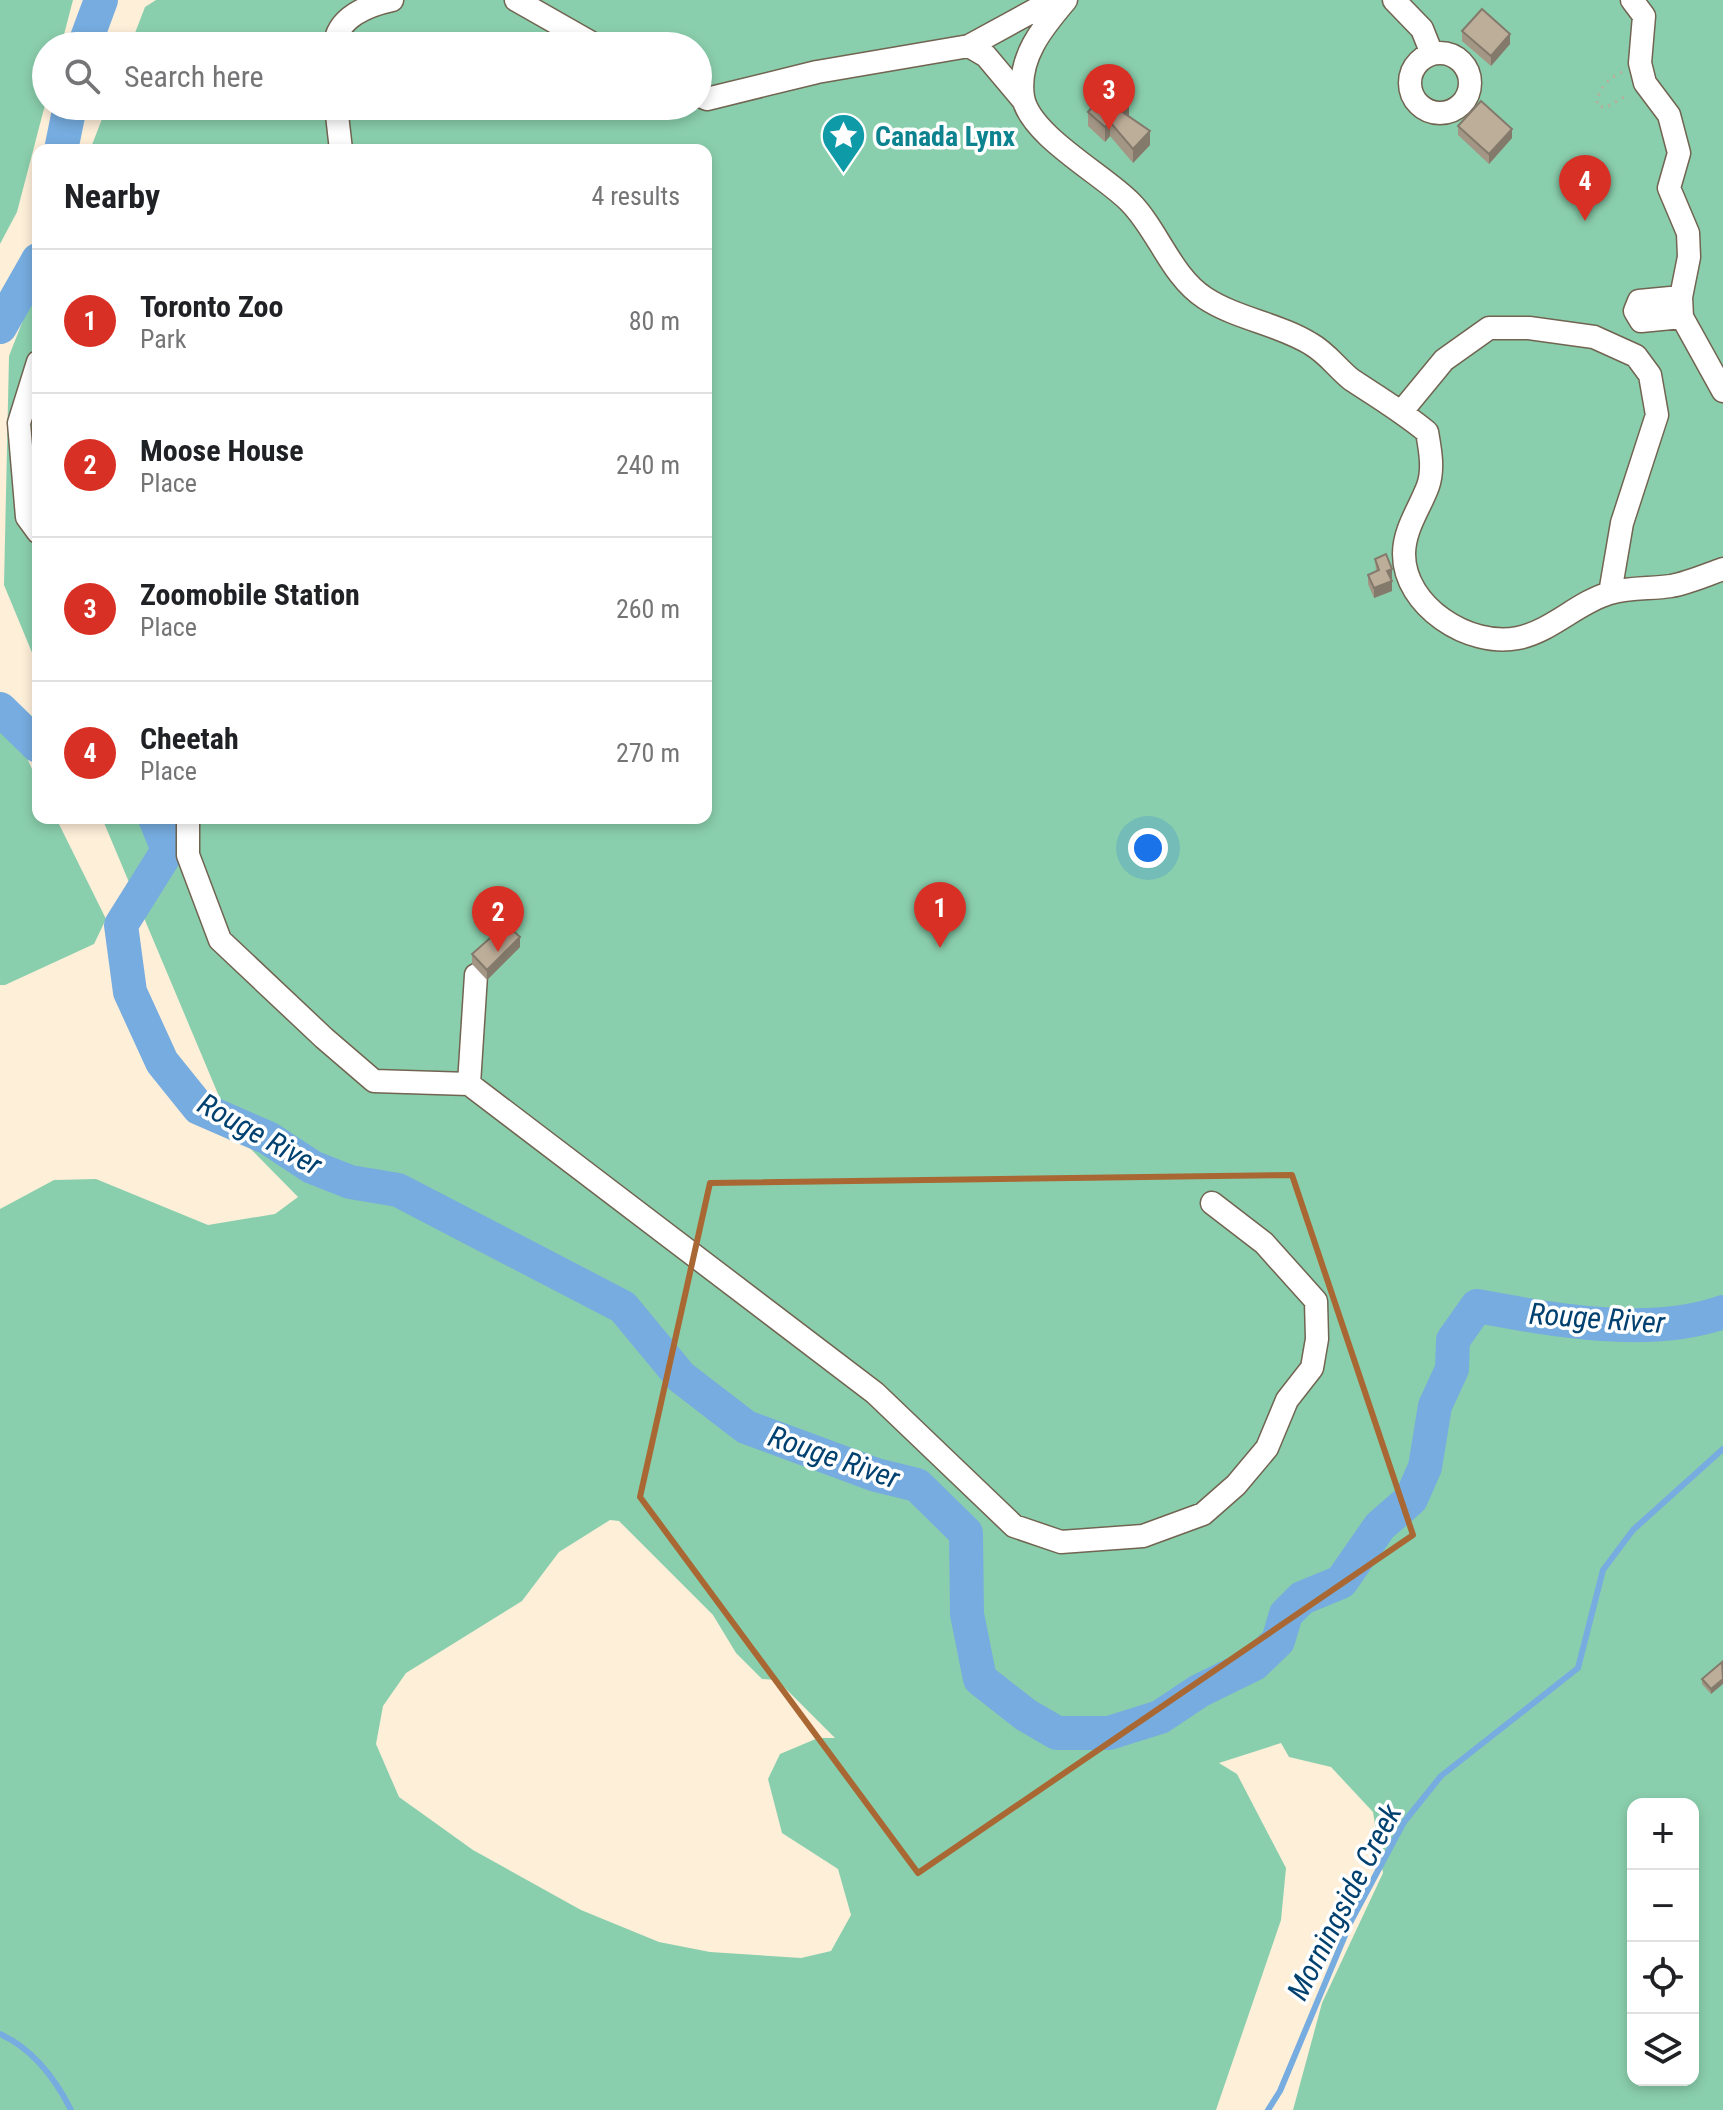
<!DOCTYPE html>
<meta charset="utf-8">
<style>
:root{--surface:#fff;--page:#f6f6f6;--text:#202124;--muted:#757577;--line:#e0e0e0;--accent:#d93025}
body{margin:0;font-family:"Roboto Condensed",sans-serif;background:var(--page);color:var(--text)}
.controls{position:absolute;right:24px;bottom:24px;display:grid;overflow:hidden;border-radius:16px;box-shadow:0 4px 12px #0003}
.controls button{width:72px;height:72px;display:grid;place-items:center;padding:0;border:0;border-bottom:2px solid var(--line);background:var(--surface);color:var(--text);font:40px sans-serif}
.you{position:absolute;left:1148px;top:848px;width:28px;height:28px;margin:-20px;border:6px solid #fff;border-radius:50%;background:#1a73e8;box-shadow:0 0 0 12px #1a73e833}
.badge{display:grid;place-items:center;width:52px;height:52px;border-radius:50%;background:var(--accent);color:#fff;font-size:26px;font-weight:700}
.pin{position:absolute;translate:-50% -66px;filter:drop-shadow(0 2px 4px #0008)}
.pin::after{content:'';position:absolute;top:42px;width:28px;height:24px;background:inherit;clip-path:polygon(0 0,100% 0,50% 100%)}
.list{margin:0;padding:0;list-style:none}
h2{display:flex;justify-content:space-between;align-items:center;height:104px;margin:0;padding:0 32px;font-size:34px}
h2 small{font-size:26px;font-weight:400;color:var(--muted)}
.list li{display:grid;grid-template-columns:52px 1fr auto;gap:24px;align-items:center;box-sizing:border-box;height:144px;padding:0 32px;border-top:2px solid var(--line)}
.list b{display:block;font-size:30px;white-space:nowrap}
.list p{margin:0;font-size:26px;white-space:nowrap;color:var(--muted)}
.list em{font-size:26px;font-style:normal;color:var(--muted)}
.icon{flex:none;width:44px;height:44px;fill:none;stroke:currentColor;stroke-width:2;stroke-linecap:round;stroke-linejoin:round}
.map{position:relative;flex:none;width:1723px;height:2110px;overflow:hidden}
.search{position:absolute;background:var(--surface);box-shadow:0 4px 12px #0003;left:32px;top:32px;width:680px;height:88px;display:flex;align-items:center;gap:20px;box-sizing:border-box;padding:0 28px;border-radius:44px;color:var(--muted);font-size:30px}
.panel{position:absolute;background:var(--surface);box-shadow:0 4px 12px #0003;left:32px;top:144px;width:680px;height:680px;border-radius:16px}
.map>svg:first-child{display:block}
.green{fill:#8acfad;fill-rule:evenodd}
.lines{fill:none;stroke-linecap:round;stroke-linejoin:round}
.stream{stroke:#76acdf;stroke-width:6}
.river{stroke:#76acdf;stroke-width:34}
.minor-casing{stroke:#716451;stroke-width:25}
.path{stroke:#b9ad9c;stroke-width:3;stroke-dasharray:2 6;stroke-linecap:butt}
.minor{stroke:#fff;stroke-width:22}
.wall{fill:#a39684}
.shaded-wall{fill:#847a6c}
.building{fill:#bdae9a;stroke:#847a6c;stroke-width:2}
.marked{fill:none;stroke:#a96833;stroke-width:6;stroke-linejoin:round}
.labels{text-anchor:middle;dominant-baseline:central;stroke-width:7;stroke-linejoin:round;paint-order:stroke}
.culture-label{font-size:28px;font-weight:bold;fill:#0d838f;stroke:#fff;text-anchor:start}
.water-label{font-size:30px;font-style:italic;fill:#004170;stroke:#fff}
</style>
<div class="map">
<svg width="1723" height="2110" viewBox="0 0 1723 2110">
<rect width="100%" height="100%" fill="#feefd9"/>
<path class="green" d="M 0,0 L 73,0 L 61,46 L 46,46 L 46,101 L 17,212 L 0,244 Z
M 156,0 L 1723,0 L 1723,2110 L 1293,2110 L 1322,2003 L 1383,1873 L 1373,1812 L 1331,1767 L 1289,1757 L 1281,1743 L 1219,1763 L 1237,1774 L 1286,1868 L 1281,1920 L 1216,2110 L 0,2110 L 0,1209 L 54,1180 L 96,1179 L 208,1225 L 275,1214 L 298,1197 L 234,1132 L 102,818 L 706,818 L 706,150 L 90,150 L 107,106 L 698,106 L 698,46 L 130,46 L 145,7 ZM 610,1520 L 619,1521 L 713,1615 L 736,1653 L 762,1679 L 777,1680 L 835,1738 L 818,1738 L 780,1754 L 768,1779 L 782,1833 L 838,1869 L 851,1915 L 831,1951 L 801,1958 L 710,1952 L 659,1942 L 581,1910 L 473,1850 L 399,1797 L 376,1744 L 383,1706 L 406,1673 L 522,1601 L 559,1552 ZM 1633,1804 L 1693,1804 L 1693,2080 L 1633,2080 Z
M 38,282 L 38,667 L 4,585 L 9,356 Z
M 0,695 L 38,783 L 38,818 L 56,818 L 106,919 L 94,944 L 5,985 L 0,985 Z"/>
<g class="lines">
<path class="stream" d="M 0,2034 C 33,2049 55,2078 71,2110
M 1268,2110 L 1280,2091 L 1351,1921 L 1404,1822 L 1441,1776 L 1578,1668 L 1603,1570 L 1633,1530 L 1723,1449"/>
<path class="river" d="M 84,46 L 101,0
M 61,150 L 70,106
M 0,327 L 38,260
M 0,709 L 38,746
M 155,818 L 168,850 L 121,925 L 130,992 L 162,1062 L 199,1108 L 268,1138 L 312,1167 L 350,1182 L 398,1190 L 623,1307 L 681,1377 L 746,1427 L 876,1475 L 917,1485 L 966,1533 L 967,1614 L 980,1679 L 1026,1715 L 1057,1733 L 1109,1733 L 1160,1717 L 1199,1691 L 1254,1664 L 1278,1641 L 1286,1614 L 1302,1598 L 1341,1582 L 1380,1526 L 1411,1499 L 1425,1467 L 1435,1406 L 1452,1369 L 1453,1340 L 1477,1306 C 1553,1320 1649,1338 1723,1312"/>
<defs>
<path id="minor" d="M 516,0 L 597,46
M 1066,0 C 1043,27 1017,58 1023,97 C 1029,135 1104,175 1130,202 C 1158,230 1171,276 1205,298 C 1237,319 1279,324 1311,344 C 1327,353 1338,369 1352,380 C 1378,397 1403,412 1427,432 C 1430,449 1434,469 1428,486 C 1420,508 1404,529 1404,554 C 1404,606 1469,648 1518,638 C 1552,631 1578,602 1610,593 C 1629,587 1651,589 1671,586 C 1688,583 1706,575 1723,569
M 1394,0 L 1422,29 L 1432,54
M 1632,0 L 1644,16 L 1640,63 L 1645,83 L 1669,115 L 1679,153 L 1669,188 L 1688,233 L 1689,257 L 1681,297 L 1682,317 L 1723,391
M 335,46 C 336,17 369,5 392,0
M 969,46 L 986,56 L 1023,100
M1410 83a30 30 0 1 1 60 0a30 30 0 1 1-60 0Z
M 698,95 L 707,99 L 817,72 L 969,46 L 1044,5 L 1065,0
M 336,106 L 341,150
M 1681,297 L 1639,301 L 1635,311 L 1641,321 L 1682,317
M 38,362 L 19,423 L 27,517 L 38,532
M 1402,411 L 1444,360 L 1489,328 L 1529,328 L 1594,337 L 1636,356 L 1650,375 L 1657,415 L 1622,523 L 1610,593
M 188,818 L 188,855 L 220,940 L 324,1038 L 374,1081 L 469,1084 L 875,1393 L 1014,1526 L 1061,1542 L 1143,1536 L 1203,1514 L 1236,1485 L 1267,1448 L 1287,1400 L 1312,1368 L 1317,1339 L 1316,1301 L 1264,1243 L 1212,1203
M 469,1084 L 476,975"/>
</defs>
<use href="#minor" class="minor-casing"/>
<path class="path" d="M 1622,72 C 1609,78 1597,89 1597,105 L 1605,108 L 1629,94"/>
<use href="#minor" class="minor"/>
</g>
<path class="wall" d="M 1462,31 L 1510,44 L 1491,66 L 1462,41 Z
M 1093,96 L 1129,116 L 1150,145 L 1133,163 L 1110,136 L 1105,142 L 1088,126 L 1088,112 L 1093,106 Z
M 1458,126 L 1512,138 L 1489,164 L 1458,135 Z
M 1375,559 L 1392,578 L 1391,579 L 1392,591 L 1374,598 L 1368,584 L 1368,575 L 1376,571 Z
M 520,947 L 487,980 L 472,964 L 472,954 Z
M 1723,1663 L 1711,1694 L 1702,1684 L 1702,1679 Z"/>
<path class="shaded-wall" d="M 1510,34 L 1510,44 L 1491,66 L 1491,56 Z
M 1129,103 L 1129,117 L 1121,111 Z
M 1110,122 L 1110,136 L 1105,142 L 1105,127 Z
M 1512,129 L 1512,138 L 1489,164 L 1489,154 Z
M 1150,131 L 1150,145 L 1133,163 L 1133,149 Z
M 1392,569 L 1392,578 L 1387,580 L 1387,571 Z
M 1392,581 L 1392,591 L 1374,598 L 1374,588 Z
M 520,937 L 520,947 L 487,980 L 487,970 Z
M 1723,1679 L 1723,1684 L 1711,1694 L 1711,1689 Z"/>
<path class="building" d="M 1482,9 L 1510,34 L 1491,56 L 1462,31 Z
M 1106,82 L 1129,103 L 1121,111 L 1150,131 L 1133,149 L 1110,122 L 1105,127 L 1088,112 L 1098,101 L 1093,96 Z
M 1481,101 L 1512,129 L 1489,154 L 1458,126 Z
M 1386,554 L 1392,569 L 1387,571 L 1392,581 L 1374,588 L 1368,575 L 1379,570 L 1375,559 Z
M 506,924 L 520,937 L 487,970 L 472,954 Z
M 1722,1662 L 1723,1679 L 1711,1689 L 1702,1679 Z"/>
<path class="marked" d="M 1292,1175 L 1413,1535 L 918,1873 L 640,1497 L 710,1183 Z"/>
<defs>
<symbol id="sight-pin" viewBox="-11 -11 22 30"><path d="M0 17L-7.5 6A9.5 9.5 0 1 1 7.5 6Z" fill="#0f9aa8" stroke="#fff"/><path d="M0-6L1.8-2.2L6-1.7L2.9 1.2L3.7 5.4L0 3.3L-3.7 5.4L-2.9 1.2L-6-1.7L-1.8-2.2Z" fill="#fff"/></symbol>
</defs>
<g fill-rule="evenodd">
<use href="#sight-pin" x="818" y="110" width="51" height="69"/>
</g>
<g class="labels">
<g class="culture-label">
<text x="875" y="136">Canada Lynx</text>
</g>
<g class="water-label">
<text transform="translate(260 1134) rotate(29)">Rouge River</text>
<text transform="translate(1597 1318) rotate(4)">Rouge River</text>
<text transform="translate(834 1457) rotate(19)">Rouge River</text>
<text transform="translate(1344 1902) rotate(-63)">Morningside Creek</text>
</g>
</g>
</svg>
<div class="controls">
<button>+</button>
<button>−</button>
<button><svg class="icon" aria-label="locate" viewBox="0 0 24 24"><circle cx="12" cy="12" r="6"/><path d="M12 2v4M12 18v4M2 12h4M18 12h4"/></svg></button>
<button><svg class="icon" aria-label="layers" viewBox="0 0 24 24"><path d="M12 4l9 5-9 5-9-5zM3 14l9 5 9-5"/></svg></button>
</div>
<div class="you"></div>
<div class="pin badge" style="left:940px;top:948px">1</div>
<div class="pin badge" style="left:498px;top:952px">2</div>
<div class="pin badge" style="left:1109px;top:130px">3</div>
<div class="pin badge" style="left:1585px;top:221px">4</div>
<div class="search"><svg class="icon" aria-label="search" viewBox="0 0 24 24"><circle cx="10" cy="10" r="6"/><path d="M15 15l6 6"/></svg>Search here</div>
<section class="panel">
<h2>Nearby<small>4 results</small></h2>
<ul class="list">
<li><span class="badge">1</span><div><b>Toronto Zoo</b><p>Park</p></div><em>80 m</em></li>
<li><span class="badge">2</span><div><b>Moose House</b><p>Place</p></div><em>240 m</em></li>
<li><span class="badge">3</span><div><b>Zoomobile Station</b><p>Place</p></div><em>260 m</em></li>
<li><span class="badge">4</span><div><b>Cheetah</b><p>Place</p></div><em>270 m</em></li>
</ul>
</section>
</div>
